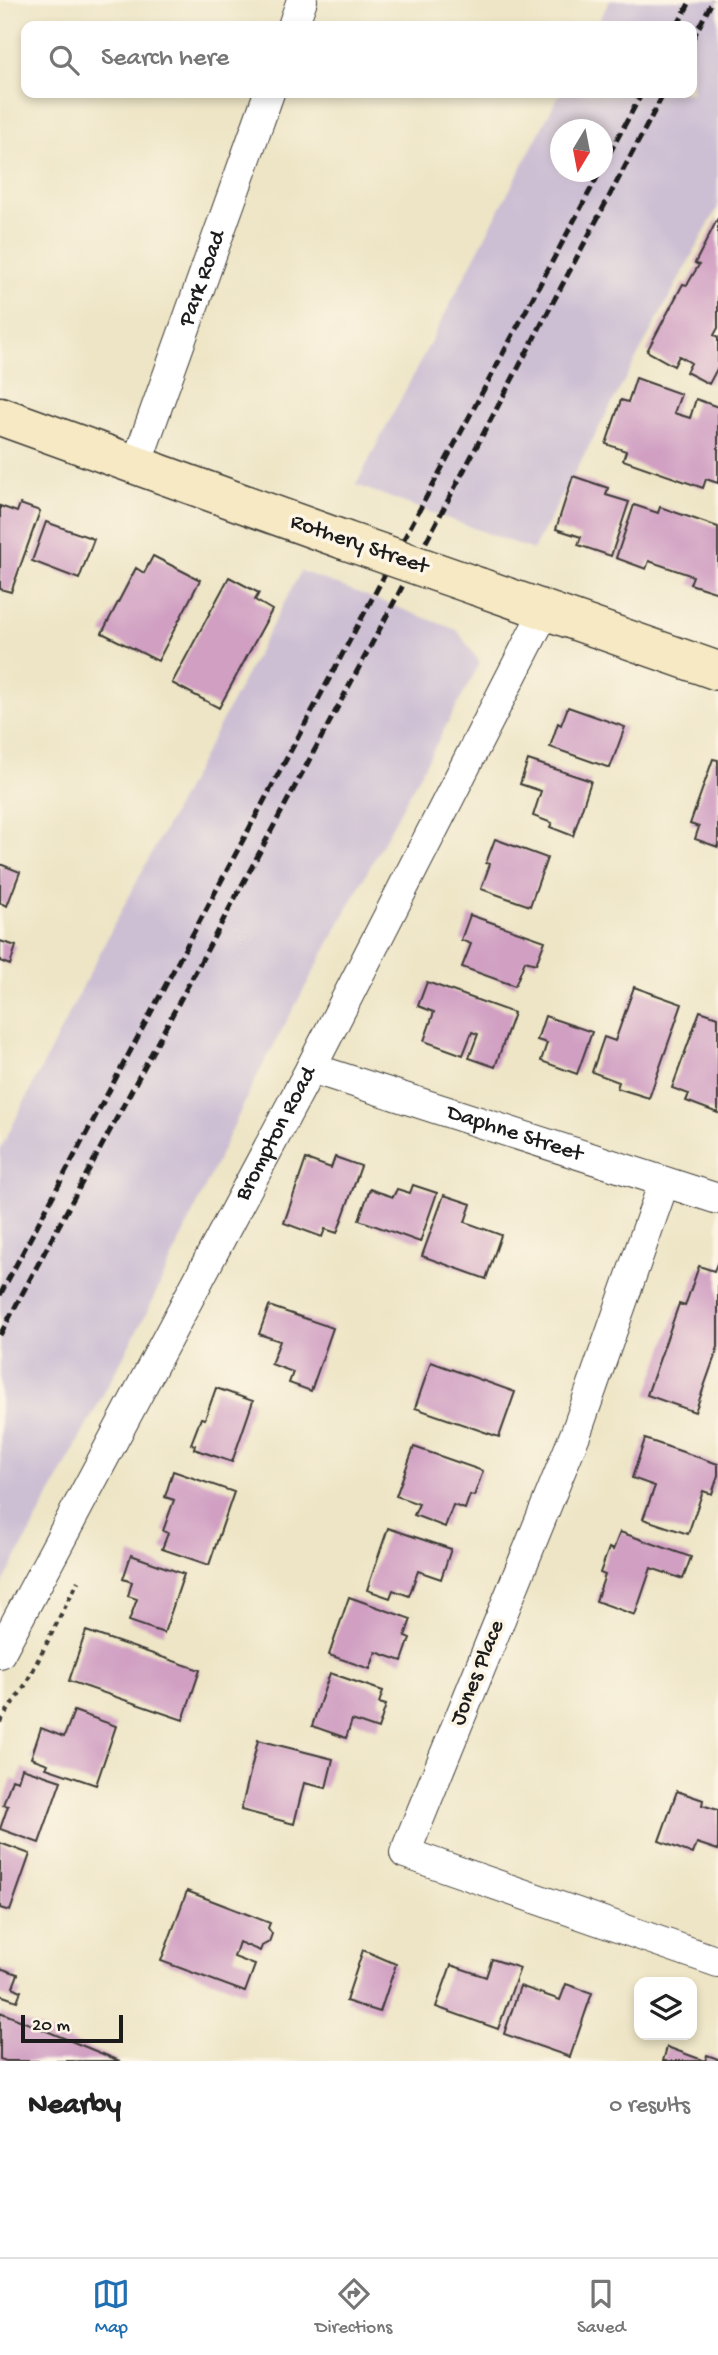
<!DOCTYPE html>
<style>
:root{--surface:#fff;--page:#f2f2f2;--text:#222;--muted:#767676;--line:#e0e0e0;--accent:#1f6fb2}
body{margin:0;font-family:"Gochi Hand",sans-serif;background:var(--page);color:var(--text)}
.controls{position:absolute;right:21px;bottom:21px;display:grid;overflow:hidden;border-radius:14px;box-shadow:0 4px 10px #0003}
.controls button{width:63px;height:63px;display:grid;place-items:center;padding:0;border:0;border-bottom:2px solid var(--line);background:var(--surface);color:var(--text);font:35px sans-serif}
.compass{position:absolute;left:550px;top:119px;width:63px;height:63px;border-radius:50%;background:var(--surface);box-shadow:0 4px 10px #0003;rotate:190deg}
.scale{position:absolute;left:21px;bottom:18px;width:102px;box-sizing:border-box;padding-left:7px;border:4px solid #1c1c1c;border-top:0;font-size:19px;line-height:24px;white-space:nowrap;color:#1c1c1c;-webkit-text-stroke:5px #fcf5e5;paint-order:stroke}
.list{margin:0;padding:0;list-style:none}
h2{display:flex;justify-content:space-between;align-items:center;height:91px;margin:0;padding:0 28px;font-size:30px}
h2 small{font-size:23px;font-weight:400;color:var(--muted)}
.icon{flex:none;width:38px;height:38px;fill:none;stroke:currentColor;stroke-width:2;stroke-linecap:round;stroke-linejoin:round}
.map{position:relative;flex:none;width:718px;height:2061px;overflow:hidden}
.search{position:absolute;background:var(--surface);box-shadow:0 4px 10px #0003;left:21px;right:21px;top:21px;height:77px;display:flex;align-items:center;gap:18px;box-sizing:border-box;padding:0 24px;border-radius:14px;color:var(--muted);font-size:26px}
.sheet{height:196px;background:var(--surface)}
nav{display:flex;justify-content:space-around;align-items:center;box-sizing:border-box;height:98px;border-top:2px solid var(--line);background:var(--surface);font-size:19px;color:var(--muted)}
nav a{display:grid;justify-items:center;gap:4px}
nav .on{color:var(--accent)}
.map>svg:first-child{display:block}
.industrial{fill:#ccbed3;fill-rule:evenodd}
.building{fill:#d09fc2}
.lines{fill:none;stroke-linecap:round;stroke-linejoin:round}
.street-casing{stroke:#3c3a36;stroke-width:32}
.secondary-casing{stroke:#3c3a36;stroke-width:41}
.path{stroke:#3c3a36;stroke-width:4.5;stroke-dasharray:5 5;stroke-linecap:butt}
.street{stroke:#fff;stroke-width:30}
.secondary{stroke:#f6e9c3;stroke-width:38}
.rail{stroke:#1c1c1c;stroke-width:5;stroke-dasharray:10 5;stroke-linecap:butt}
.secondary-bridge-casing{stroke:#3c3a36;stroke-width:41;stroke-linecap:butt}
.secondary-bridge{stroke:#f6e9c3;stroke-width:38}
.labels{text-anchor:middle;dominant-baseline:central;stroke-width:7;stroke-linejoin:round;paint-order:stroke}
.street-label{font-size:23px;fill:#1c1c1c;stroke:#fcf5e5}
</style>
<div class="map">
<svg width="718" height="2061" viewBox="0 0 718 2061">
<rect width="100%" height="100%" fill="#fcf5e5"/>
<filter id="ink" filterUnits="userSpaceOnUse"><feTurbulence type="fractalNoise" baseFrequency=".0143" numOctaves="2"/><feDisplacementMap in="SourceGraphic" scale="14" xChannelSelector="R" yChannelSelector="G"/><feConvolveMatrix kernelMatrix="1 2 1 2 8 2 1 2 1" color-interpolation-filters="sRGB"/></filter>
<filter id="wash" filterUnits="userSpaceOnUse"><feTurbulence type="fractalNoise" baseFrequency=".00686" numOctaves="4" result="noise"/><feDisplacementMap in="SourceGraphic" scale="28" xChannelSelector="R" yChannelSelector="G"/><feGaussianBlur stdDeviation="1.57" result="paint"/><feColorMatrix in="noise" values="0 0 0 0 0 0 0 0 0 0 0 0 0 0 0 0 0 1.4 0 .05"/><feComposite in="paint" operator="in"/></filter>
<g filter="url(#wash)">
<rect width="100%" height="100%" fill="#eee5c6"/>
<path class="industrial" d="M 610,0 L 718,0 L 718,207 L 533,550 L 356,485 L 560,93 L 692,93 L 692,26 L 596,26 ZM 560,130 L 602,130 L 602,172 L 560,172 Z
M 301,571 L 457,630 L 480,663 L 254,1082 L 148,1310 L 0,1589 L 0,1150 L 117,919 Z"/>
<g id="blocks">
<path class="building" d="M 718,218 L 718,328 L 714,335 L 718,337 L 718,367 L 709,384 L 686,372 L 691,363 L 679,356 L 674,366 L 647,351 L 683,284 L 687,285 L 694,273 L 699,265 L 695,263 Z
M 636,378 L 681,394 L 674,413 L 690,418 L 696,399 L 718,407 L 718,483 L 706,479 L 703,488 L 623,460 L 626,451 L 606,444 L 621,400 L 628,402 Z
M 573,476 L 608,488 L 606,495 L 629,502 L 611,556 L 578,545 L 581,537 L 556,529 Z
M 20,504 L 40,511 L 11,592 L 0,589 L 0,506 L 17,512 Z
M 634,505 L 658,513 L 660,507 L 718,527 L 718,593 L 690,584 L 693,576 L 649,561 L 646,569 L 616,558 Z
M 46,522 L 94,539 L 79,579 L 32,561 Z
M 153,556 L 200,580 L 158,661 L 102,633 L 136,568 L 144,573 Z
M 229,577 L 259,593 L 255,600 L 272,610 L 219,708 L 172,683 Z
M 568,707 L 625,727 L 610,768 L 550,747 L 558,723 L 561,725 Z
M 713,759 L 718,760 L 718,847 L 695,839 L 699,827 L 690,824 Z
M 528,760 L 591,781 L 573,836 L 550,827 L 552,823 L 533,816 L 541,791 L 520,784 Z
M 495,839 L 547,858 L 530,906 L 481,889 L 490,864 L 486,863 Z
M 0,864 L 20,872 L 7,906 L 0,903 Z
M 470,915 L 545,941 L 536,964 L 525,961 L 515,986 L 462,967 L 471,944 L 461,940 Z
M 0,941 L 16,946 L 10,965 L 0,961 Z
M 427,982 L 514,1013 L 495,1067 L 469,1058 L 478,1034 L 472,1032 L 463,1055 L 424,1041 L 434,1012 L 418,1006 Z
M 634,987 L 682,1004 L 649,1098 L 617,1088 L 619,1082 L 592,1072 L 604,1037 L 615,1041 Z
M 700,1011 L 718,1017 L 718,1113 L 686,1101 L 689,1094 L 672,1088 Z
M 545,1016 L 592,1032 L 577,1074 L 541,1061 L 547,1043 L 537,1040 Z
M 335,1157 L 361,1166 L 337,1233 L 325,1229 L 322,1237 L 284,1223 L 306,1159 L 331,1168 Z
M 413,1185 L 437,1193 L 420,1242 L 359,1220 L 370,1189 L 393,1197 L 397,1189 L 410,1193 Z
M 444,1195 L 471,1204 L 465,1222 L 501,1235 L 486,1279 L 422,1256 Z
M 718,1261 L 718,1347 L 695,1412 L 647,1395 L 679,1304 L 685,1306 L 699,1266 L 714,1271 Z
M 269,1306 L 333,1328 L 311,1391 L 289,1383 L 293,1372 L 271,1364 L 280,1341 L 259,1334 Z
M 431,1362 L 515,1392 L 499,1437 L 415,1408 Z
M 216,1388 L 253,1401 L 232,1462 L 194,1449 L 195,1445 L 191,1444 L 201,1418 L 205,1419 Z
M 645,1439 L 718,1464 L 718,1475 L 712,1494 L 703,1491 L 688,1534 L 643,1519 L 655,1486 L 632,1478 Z
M 414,1447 L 483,1471 L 474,1496 L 470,1495 L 465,1509 L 453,1505 L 445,1527 L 414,1515 L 419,1504 L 396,1496 Z
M 173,1471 L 234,1492 L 209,1565 L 162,1549 L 168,1533 L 163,1531 L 174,1500 L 165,1497 Z
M 388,1528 L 451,1549 L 441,1579 L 418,1571 L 409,1596 L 393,1590 L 390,1598 L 367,1590 Z
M 620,1532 L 691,1557 L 683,1579 L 651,1568 L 635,1615 L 596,1601 L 605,1575 L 600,1573 L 609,1548 L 613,1550 Z
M 131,1555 L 184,1574 L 164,1633 L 129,1621 L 137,1599 L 128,1596 L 132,1582 L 123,1579 Z
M 349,1597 L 411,1619 L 405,1636 L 410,1638 L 402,1661 L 376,1652 L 370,1669 L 329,1655 Z
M 86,1631 L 200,1670 L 183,1720 L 69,1681 Z
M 330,1673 L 383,1691 L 379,1703 L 386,1705 L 378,1729 L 352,1720 L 346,1738 L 312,1726 Z
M 74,1711 L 116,1726 L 96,1785 L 46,1768 L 48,1764 L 31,1758 L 41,1728 L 64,1737 Z
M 258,1740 L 333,1759 L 326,1788 L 304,1783 L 294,1824 L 241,1810 Z
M 22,1768 L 61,1781 L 39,1843 L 0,1829 L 8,1806 L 3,1805 L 12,1779 L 18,1781 Z
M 677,1791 L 703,1800 L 702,1805 L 718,1810 L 718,1850 L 697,1843 L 693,1854 L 659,1841 Z
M 0,1843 L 30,1854 L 10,1911 L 0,1908 Z
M 187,1891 L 270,1923 L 268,1928 L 272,1934 L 269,1942 L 262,1946 L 260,1951 L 239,1942 L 234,1957 L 255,1965 L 245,1992 L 161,1961 Z
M 363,1950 L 396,1964 L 380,2012 L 346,2001 Z
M 492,1959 L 520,1968 L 498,2029 L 436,2007 L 451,1965 L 486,1977 Z
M 0,1968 L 18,1974 L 13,1987 L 21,1991 L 17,2001 L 0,1995 Z
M 566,1984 L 592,1993 L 570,2057 L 504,2034 L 520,1986 L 560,2000 Z
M 0,2012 L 120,2061 L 6,2061 L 0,2059 Z
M 667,2047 L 705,2061 L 663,2061 Z
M 707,2055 L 718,2059 L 718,2061 L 705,2061 Z"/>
</g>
</g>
<g filter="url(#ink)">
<use href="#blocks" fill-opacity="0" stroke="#3c3a36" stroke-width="2"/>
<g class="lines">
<defs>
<g id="street">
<path d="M 293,26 L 302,0"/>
<path id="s1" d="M 136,465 L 269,93"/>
<path id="s2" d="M 311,1068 L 718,1199"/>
<path d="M 664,1182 L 577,1430 L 405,1853 L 718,1962"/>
<path id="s3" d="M 0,1653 L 311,1068 L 545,610"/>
</g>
<path id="secondary" d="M 0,416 L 344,540
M 479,587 L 718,671"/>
</defs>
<use href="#street" class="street-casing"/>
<use href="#secondary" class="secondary-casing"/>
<path class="path" d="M 0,1722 L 26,1684 L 78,1581"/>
<use href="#street" class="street"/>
<use href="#secondary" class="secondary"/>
<path class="rail" d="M 677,26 L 691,0
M 692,40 L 713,0
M 602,167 L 642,93
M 0,1295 L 600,172
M 0,1335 L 384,621 L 664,93"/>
<defs>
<path id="secondary-bridge" d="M 344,540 L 479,587"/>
</defs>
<use href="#secondary-bridge" class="secondary-bridge-casing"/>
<use href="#secondary-bridge" class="secondary-bridge"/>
</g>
</g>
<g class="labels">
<g class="street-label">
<text stroke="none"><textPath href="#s1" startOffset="198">Park Road</textPath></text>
<text transform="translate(359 545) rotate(19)">Rothery Street</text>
<text stroke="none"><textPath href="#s3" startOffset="588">Brompton Road</textPath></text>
<text stroke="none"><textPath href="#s2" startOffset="214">Daphne Street</textPath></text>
<text transform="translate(478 1673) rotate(-68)">Jones Place</text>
</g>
</g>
</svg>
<div class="controls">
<button><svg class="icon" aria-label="layers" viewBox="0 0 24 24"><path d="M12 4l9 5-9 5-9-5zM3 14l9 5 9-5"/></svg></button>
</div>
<svg class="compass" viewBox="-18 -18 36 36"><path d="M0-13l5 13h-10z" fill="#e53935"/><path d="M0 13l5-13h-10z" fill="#767676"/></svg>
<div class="scale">20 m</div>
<div class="search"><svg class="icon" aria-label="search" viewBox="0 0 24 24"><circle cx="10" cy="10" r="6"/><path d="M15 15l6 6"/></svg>Search here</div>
</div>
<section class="sheet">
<h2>Nearby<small>0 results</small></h2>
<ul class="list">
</ul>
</section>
<nav>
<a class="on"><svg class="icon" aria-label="map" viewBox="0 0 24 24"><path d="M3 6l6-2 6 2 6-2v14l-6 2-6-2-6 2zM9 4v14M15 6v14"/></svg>Map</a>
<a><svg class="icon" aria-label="directions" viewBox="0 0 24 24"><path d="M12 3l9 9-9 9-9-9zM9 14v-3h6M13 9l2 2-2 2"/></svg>Directions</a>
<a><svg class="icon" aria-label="saved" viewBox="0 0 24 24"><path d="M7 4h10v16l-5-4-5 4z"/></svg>Saved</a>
</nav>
